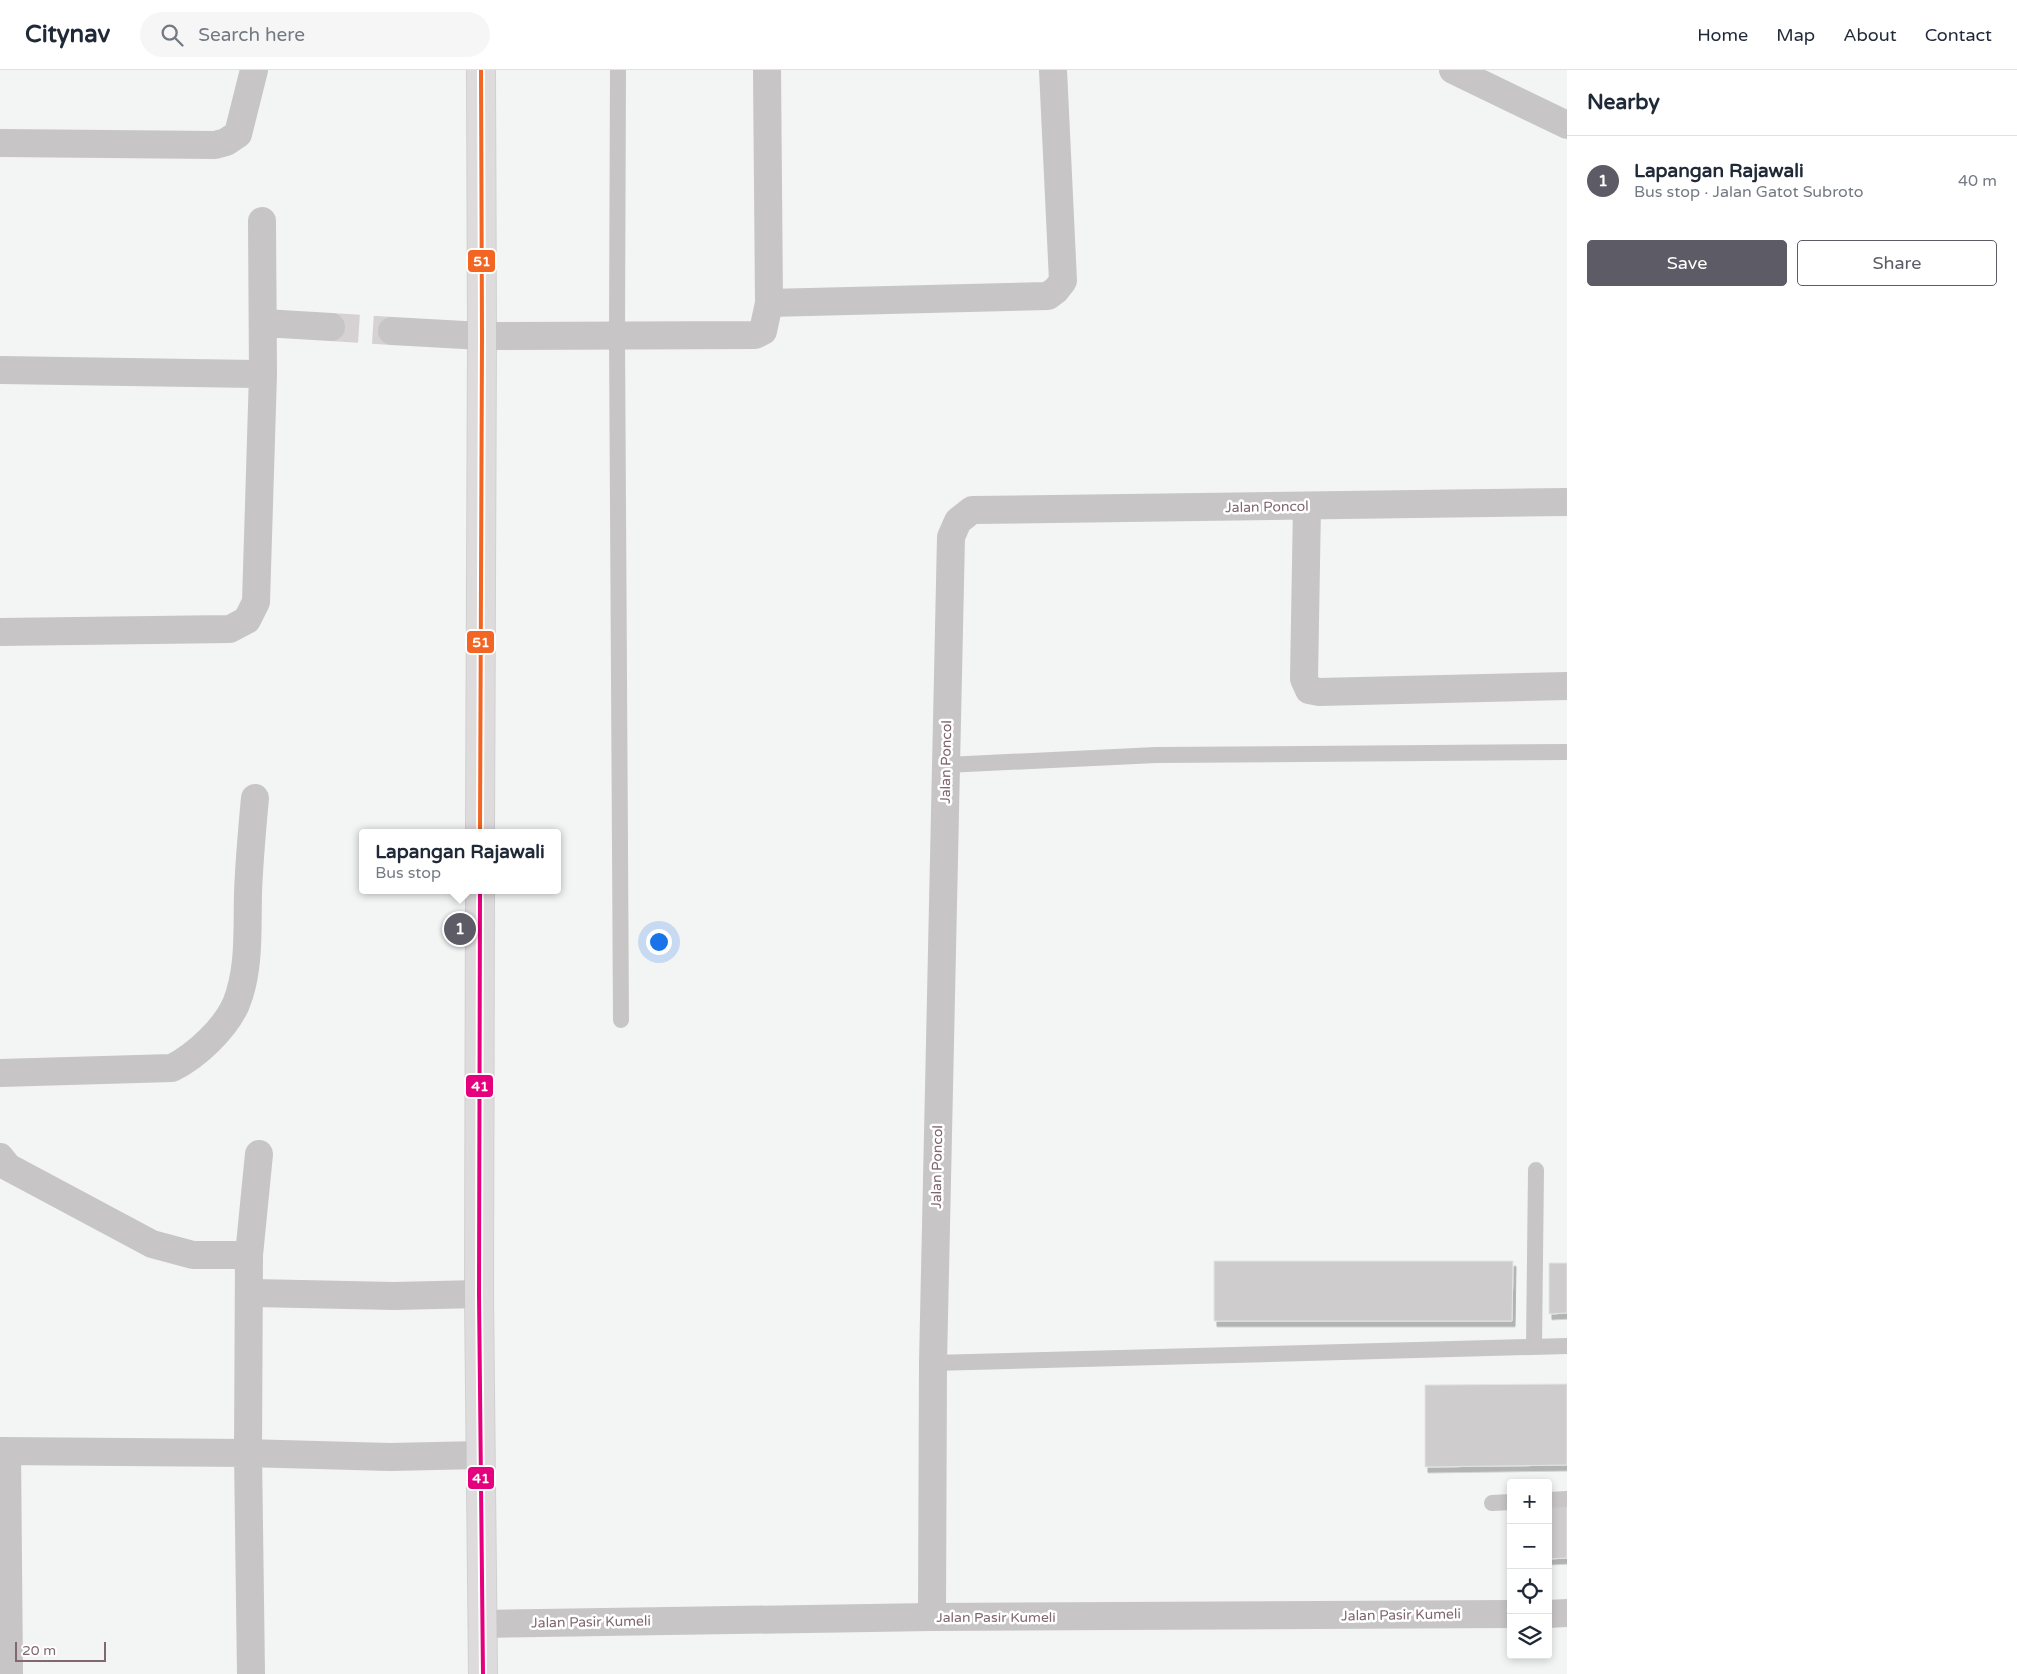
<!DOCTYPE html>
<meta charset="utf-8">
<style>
:root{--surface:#fff;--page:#f6f6f7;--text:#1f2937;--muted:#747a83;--line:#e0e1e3;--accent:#5d5b66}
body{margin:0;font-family:"Varela Round",sans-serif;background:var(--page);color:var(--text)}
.controls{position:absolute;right:15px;bottom:15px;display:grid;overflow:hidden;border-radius:5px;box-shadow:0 2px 8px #0003}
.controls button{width:45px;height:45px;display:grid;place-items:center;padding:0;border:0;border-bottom:1px solid var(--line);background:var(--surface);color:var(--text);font:25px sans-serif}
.scale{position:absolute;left:15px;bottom:12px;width:91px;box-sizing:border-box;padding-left:5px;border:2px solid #806771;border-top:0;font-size:14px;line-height:18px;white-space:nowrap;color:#806771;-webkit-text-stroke:4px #fff;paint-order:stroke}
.you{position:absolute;left:658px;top:871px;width:18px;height:18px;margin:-12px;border:4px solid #fff;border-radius:50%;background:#1a73e8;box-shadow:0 0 0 8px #1a73e833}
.badge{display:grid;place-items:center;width:32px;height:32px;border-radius:50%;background:var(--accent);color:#fff;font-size:16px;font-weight:700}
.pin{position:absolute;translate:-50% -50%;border:2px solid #fff;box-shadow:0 1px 5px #0006}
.popup{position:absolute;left:359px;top:759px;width:202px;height:65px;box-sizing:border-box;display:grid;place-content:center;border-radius:5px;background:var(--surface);filter:drop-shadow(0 1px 4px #0005);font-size:16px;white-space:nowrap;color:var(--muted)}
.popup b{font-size:19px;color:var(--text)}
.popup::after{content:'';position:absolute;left:50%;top:100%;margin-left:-10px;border:10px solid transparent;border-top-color:var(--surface)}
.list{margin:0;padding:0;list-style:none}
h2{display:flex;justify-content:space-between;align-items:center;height:65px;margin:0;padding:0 20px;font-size:21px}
h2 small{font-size:16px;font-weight:400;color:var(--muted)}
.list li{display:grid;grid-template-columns:32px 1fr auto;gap:15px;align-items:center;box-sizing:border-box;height:90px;padding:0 20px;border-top:1px solid var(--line)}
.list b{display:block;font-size:19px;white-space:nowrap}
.list p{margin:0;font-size:16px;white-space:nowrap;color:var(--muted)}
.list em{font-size:16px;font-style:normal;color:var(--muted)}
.actions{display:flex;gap:10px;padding:15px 20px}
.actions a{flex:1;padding:11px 0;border:1px solid var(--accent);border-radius:5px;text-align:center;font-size:18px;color:var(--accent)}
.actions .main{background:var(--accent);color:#fff}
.icon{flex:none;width:28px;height:28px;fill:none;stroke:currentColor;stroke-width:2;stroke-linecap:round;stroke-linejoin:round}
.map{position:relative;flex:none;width:1567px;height:1604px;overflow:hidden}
header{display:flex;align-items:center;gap:30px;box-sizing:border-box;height:70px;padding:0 25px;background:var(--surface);border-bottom:1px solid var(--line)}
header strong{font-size:24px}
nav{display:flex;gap:28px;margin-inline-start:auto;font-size:18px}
.search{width:350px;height:45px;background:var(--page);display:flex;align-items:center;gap:12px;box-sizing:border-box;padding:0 18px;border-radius:28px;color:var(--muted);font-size:19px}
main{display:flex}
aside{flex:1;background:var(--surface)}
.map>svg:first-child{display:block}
.building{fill:#cecccd;stroke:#e3e4e4;filter:url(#shadow)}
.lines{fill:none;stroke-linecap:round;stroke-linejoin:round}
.minor-tunnel{stroke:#d6d1d3;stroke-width:28;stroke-dasharray:28 14;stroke-linecap:butt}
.primary-casing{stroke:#d1d0d1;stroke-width:30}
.service{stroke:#c7c5c6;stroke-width:16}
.minor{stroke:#c7c5c6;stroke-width:28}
.tertiary{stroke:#c7c5c6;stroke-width:28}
.primary{stroke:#dddbdc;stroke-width:28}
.bus-1-casing{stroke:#fff;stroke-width:8}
.bus-2-casing{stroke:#fff;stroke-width:8}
.bus-1{stroke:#f26522;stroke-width:4}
.bus-2{stroke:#e5007d;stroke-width:4}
.labels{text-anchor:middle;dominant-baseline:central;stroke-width:5;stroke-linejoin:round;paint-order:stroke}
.street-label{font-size:14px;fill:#806771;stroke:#fff}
.line-badge{stroke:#fff;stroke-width:2}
.badge-label{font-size:14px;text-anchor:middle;font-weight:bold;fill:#fff}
</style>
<header>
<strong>Citynav</strong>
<div class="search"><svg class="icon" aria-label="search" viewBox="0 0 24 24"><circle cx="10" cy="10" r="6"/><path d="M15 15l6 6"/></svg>Search here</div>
<nav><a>Home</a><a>Map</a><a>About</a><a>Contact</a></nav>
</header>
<main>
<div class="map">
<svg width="1567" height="1604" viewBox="0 0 1567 1604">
<defs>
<filter id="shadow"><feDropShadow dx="3" dy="5.5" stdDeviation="0" flood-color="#0004"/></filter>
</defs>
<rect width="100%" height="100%" fill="#f3f4f4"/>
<path class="building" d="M 1214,1191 L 1513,1191 L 1512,1251 L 1214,1251 Z
M 1549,1193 L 1567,1193 L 1567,1243 L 1549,1244 Z
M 1567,1314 L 1567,1395 L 1425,1397 L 1425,1315 Z
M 1567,1436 L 1567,1488 L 1548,1489 L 1548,1437 Z"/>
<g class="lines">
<path class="minor-tunnel" d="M 331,257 L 392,261"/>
<defs>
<path id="primary" d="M 480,763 L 482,266 L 481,0
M 480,820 L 479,1224 L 483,1604"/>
</defs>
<use href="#primary" class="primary-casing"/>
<path class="service" d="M 618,0 L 617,265 L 621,950
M 946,695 L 1156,685 L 1567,682
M 1534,1276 L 1536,1100
M 933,1293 L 1567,1276
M 1548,1430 L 1567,1429
M 1492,1433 L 1511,1432"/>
<path class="minor" d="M 0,73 L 215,75 L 226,72 L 238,64 L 254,0
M 769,233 L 1048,226 L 1056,220 L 1063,211 L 1053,0
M 264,253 L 331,257
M 392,261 L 482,266 L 755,265 L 763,261 L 769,233 L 767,0
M 0,300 L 263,304
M 1307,436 L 1304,609 L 1309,620 L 1319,622 L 1567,616
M 0,562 L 230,559 L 247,550 L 256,532 L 263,304 L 262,151
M 0,1003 L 172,998 C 196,986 225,959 236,934 C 250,900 247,859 248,824 C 249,792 252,760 255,728
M 0,1087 L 8,1097 L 152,1174 L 193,1185 L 249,1185
M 249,1223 L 394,1226 L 479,1224
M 0,1381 L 248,1383 L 390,1387 L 480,1385
M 7,1381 L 9,1604
M 251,1604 L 248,1383 L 249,1185 L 259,1084"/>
<path class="tertiary" d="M 1453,0 L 1567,55
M 1548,1544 L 1567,1543
M 932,1547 L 933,1293 L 951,467 L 958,451 L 972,440 L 1567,432
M 482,1554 L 932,1547 L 1511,1544"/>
<use href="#primary" class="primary"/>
<defs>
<path id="bus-1" d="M 480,763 L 482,266 L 481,0"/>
<path id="bus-2" d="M 480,820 L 479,1224 L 483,1604"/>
</defs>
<use href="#bus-1" class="bus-1-casing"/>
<use href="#bus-2" class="bus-2-casing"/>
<use href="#bus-1" class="bus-1"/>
<use href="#bus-2" class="bus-2"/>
</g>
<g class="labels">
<g class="street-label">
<text transform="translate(1267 437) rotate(-1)">Jalan Poncol</text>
<text transform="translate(946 692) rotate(-89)">Jalan Poncol</text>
<text transform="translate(937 1097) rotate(-89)">Jalan Poncol</text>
<text transform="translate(1401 1545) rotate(-1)">Jalan Pasir Kumeli</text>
<text x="996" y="1547">Jalan Pasir Kumeli</text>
<text transform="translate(591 1552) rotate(-1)">Jalan Pasir Kumeli</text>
</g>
</g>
<g class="line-badge">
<rect x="467" y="179" width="29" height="24" rx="5" fill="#f26522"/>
<rect x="466" y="560" width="29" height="24" rx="5" fill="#f26522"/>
<rect x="465" y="1004" width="29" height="24" rx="5" fill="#e5007d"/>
<rect x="467" y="1396" width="28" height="24" rx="5" fill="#e5007d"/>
</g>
<g class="badge-label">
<text x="482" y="196">51</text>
<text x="481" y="577">51</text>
<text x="480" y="1021">41</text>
<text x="481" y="1413">41</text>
</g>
</svg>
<div class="controls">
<button>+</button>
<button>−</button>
<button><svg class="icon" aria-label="locate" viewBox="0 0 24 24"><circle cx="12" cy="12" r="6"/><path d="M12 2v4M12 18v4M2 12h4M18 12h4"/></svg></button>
<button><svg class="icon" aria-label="layers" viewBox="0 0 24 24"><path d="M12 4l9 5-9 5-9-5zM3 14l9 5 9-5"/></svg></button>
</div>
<div class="scale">20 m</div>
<div class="you"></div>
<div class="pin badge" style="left:460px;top:859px">1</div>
<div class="popup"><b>Lapangan Rajawali</b>Bus stop</div>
</div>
<aside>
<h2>Nearby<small></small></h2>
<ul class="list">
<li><span class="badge">1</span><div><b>Lapangan Rajawali</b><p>Bus stop · Jalan Gatot Subroto</p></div><em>40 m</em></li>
</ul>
<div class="actions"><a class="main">Save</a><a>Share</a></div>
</aside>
</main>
